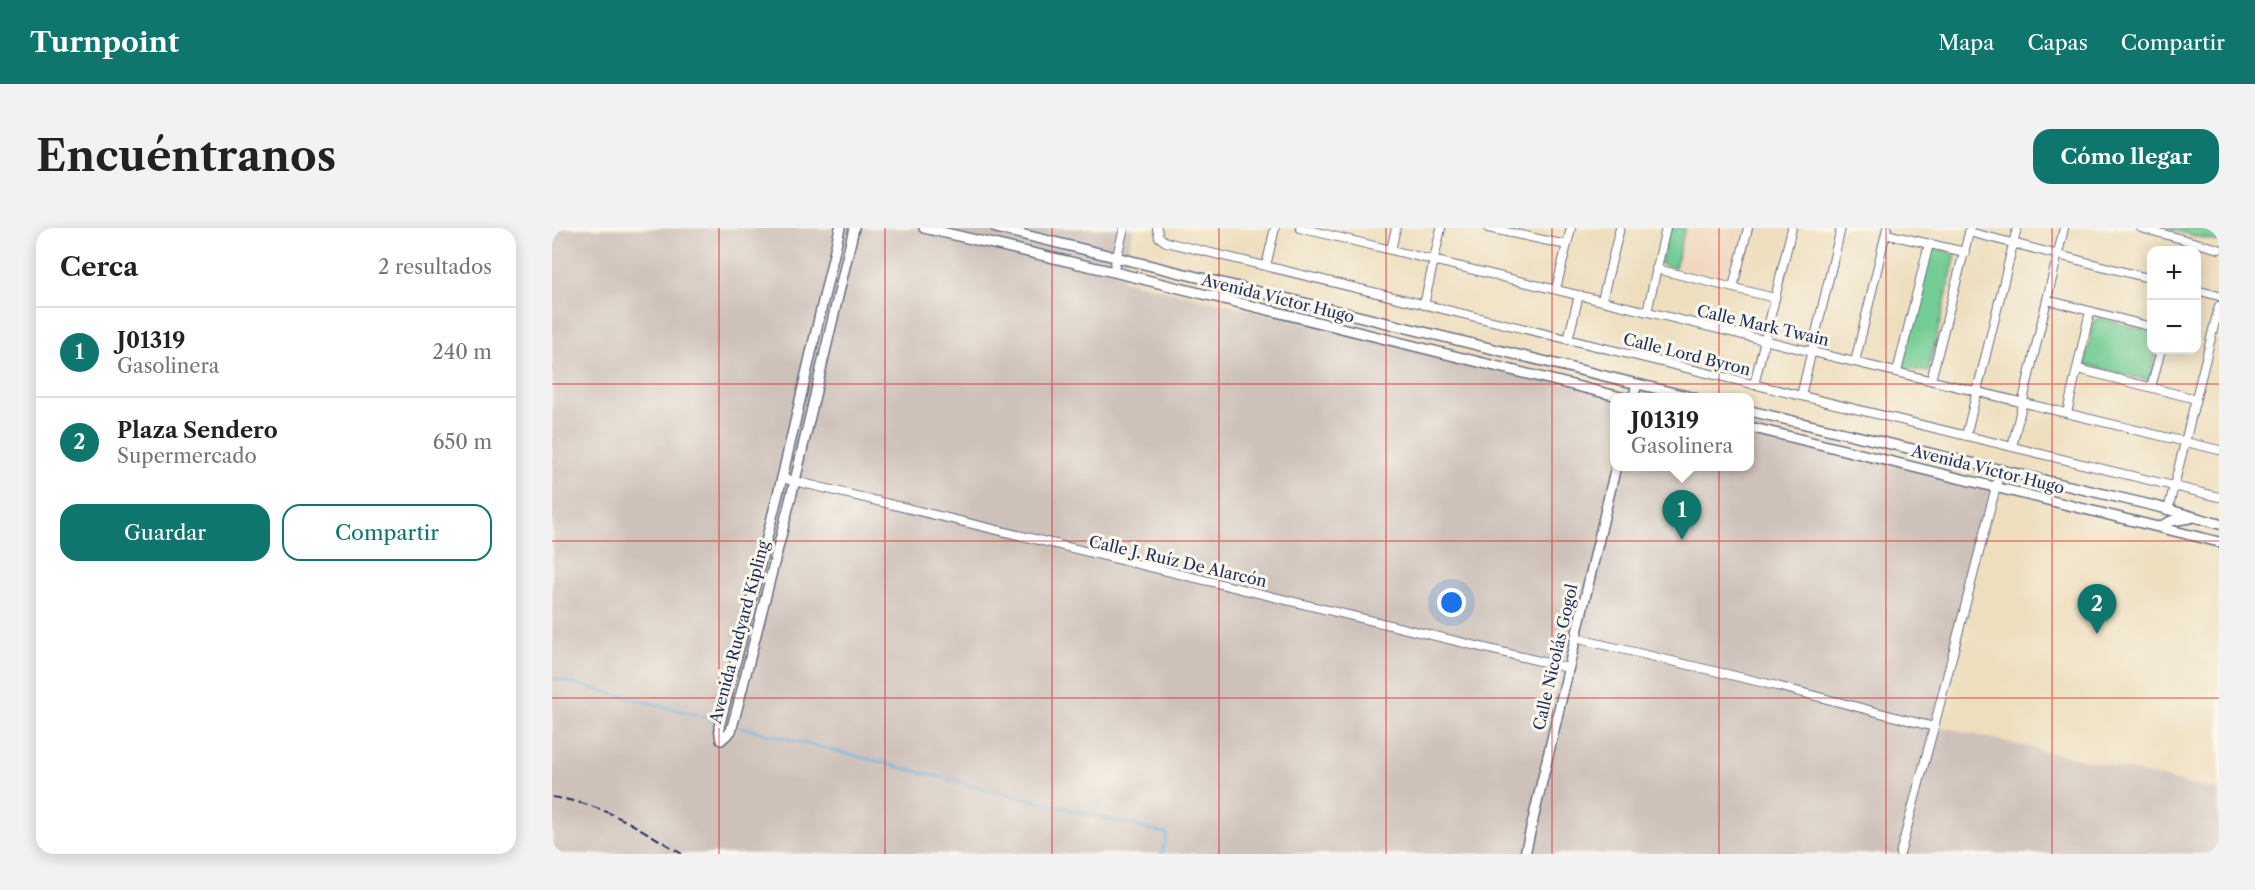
<!DOCTYPE html>
<html lang="es">
<meta charset="utf-8">
<style>
:root{--surface:#fff;--page:#f2f2f2;--text:#222;--muted:#767676;--line:#e0e0e0;--accent:#0f766e}
body{margin:0;font-family:"Libre Caslon Text",serif;background:var(--page);color:var(--text)}
.controls{position:absolute;right:18px;top:18px;display:grid;overflow:hidden;border-radius:12px;box-shadow:0 3px 15px #0003}
.controls button{width:54px;height:54px;display:grid;place-items:center;padding:0;border:0;border-bottom:2px solid var(--line);background:var(--surface);color:var(--text);font:30px sans-serif}
.you{position:absolute;left:900px;top:375px;width:21px;height:21px;margin:-15px;border:4px solid #fff;border-radius:50%;background:#1a73e8;box-shadow:0 0 0 9px #1a73e833}
.badge{display:grid;place-items:center;width:39px;height:39px;border-radius:50%;background:var(--accent);color:#fff;font-size:20px;font-weight:700}
.pin{position:absolute;translate:-50% -50px;filter:drop-shadow(0 2px 3px #0008)}
.pin::after{content:'';position:absolute;top:32px;width:21px;height:18px;background:inherit;clip-path:polygon(0 0,100% 0,50% 100%)}
.popup{position:absolute;left:1058px;top:165px;width:144px;height:78px;box-sizing:border-box;display:grid;place-content:center;border-radius:12px;background:var(--surface);filter:drop-shadow(0 2px 4px #0005);font-size:20px;white-space:nowrap;color:var(--muted)}
.popup b{font-size:22px;color:var(--text)}
.popup::after{content:'';position:absolute;left:50%;top:100%;margin-left:-12px;border:12px solid transparent;border-top-color:var(--surface)}
.list{margin:0;padding:0;list-style:none}
h2{display:flex;justify-content:space-between;align-items:center;height:78px;margin:0;padding:0 24px;font-size:26px}
h2 small{font-size:20px;font-weight:400;color:var(--muted)}
.list li{display:grid;grid-template-columns:39px 1fr auto;gap:18px;align-items:center;box-sizing:border-box;height:90px;padding:0 24px;border-top:2px solid var(--line)}
.list b{display:block;font-size:22px;white-space:nowrap}
.list p{margin:0;font-size:20px;white-space:nowrap;color:var(--muted)}
.list em{font-size:20px;font-style:normal;color:var(--muted)}
.actions{display:flex;gap:12px;padding:18px 24px}
.actions a{flex:1;padding:14px 0;border:2px solid var(--accent);border-radius:18px;text-align:center;font-size:21px;color:var(--accent)}
.actions .main{background:var(--accent);color:#fff}
.map{position:relative;flex:none;width:1667px;height:626px;overflow:hidden;border-radius:18px}
header{display:flex;align-items:center;gap:36px;box-sizing:border-box;height:84px;padding:0 30px;background:var(--accent);color:#fff}
header strong{font-size:28px}
nav{display:flex;gap:33px;margin-inline-start:auto;font-size:21px}
.intro{display:flex;align-items:center;justify-content:space-between;box-sizing:border-box;height:144px;padding:0 36px}
h1{margin:0;font-size:42px}
.button{padding:15px 27px;border-radius:18px;background:var(--accent);color:#fff;font-size:21px;font-weight:700}
main{display:flex;gap:36px;padding:0 36px}
aside{flex:1;background:var(--surface);border-radius:18px;box-shadow:0 3px 15px #0003}
.map>svg:first-child{display:block}
.built{fill:#f1d5bd}
.industrial{fill:#cec1ba}
.green{fill:#72cc93;stroke:#467e78;stroke-width:1.5}
.lines{fill:none;stroke-linecap:round;stroke-linejoin:round}
.stream{stroke:#64b3de;stroke-width:2}
.minor-casing{stroke:#656c80;stroke-width:10}
.tertiary-casing{stroke:#656c80;stroke-width:12}
.minor{stroke:#fff;stroke-width:8}
.tertiary{stroke:#fff;stroke-width:9}
.rail{stroke:#1b2f5e;stroke-width:2;stroke-dasharray:9 4.5;stroke-linecap:butt}
.grid{fill:none;stroke:#d62828;stroke-width:1.5;stroke-opacity:0.55}
.labels{text-anchor:middle;dominant-baseline:central;stroke-width:6;stroke-linejoin:round;paint-order:stroke}
.street-label{font-size:16px;fill:#1b2f5e;stroke:#fbf7ec}
</style>
<header>
<strong>Turnpoint</strong>
<nav><a>Mapa</a><a>Capas</a><a>Compartir</a></nav>
</header>
<div class="intro"><h1>Encuéntranos</h1><a class="button">Cómo llegar</a></div>
<main>
<aside>
<h2>Cerca<small>2 resultados</small></h2>
<ul class="list">
<li><span class="badge">1</span><div><b>J01319</b><p>Gasolinera</p></div><em>240 m</em></li>
<li><span class="badge">2</span><div><b>Plaza Sendero</b><p>Supermercado</p></div><em>650 m</em></li>
</ul>
<div class="actions"><a class="main">Guardar</a><a>Compartir</a></div>
</aside>
<div class="map">
<svg width="1667" height="626" viewBox="0 0 1667 626">
<rect width="100%" height="100%" fill="#fbf7ec"/>
<filter id="ink" filterUnits="userSpaceOnUse"><feTurbulence type="fractalNoise" baseFrequency=".0167" numOctaves="2"/><feDisplacementMap in="SourceGraphic" scale="12" xChannelSelector="R" yChannelSelector="G"/><feConvolveMatrix kernelMatrix="1 2 1 2 8 2 1 2 1" color-interpolation-filters="sRGB"/></filter>
<filter id="wash" filterUnits="userSpaceOnUse"><feTurbulence type="fractalNoise" baseFrequency=".008" numOctaves="4" result="noise"/><feDisplacementMap in="SourceGraphic" scale="24" xChannelSelector="R" yChannelSelector="G"/><feGaussianBlur stdDeviation="1.35" result="paint"/><feColorMatrix in="noise" values="0 0 0 0 0 0 0 0 0 0 0 0 0 0 0 0 0 1.4 0 .05"/><feComposite in="paint" operator="in"/></filter>
<g filter="url(#wash)">
<rect width="100%" height="100%" fill="#eedebe"/>
<path class="built" d="M 1135,0 L 1190,0 L 1175,54 L 1125,42 Z"/>
<path class="industrial" d="M 0,0 L 582,0 L 570,52 L 1072,169 L 1062,170 L 1062,238 L 1198,238 L 1198,199 L 1441,256 L 1381,497 L 1667,563 L 1667,626 L 0,626 Z"/>
<path class="green" d="M 1117,0 L 1133,0 L 1123,40 L 1108,36 Z
M 1612,0 L 1667,0 L 1667,14 Z
M 1378,19 L 1404,26 L 1376,144 L 1349,139 Z
M 1547,90 L 1599,104 L 1600,122 L 1605,122 L 1598,150 L 1594,152 L 1535,137 L 1533,135 L 1542,93 Z"/>
<g class="lines">
<path class="stream" d="M 0,450 L 164,492
M 188,499 L 615,606 L 610,626"/>
</g>
</g>
<g filter="url(#ink)">
<g class="lines">
<defs>
<path id="minor" d="M 605,0 L 607,9 L 614,14 L 1667,269
M 748,0 L 1667,222
M 936,0 L 1015,17
M 1589,0 L 1667,21
M 1417,4 L 1600,51
M 1334,6 L 1413,24
M 839,22 L 844,0
M 714,38 L 723,0
M 1104,41 L 1223,70
M 561,44 L 572,0
M 1181,59 L 1196,0
M 1004,61 L 1019,0
M 1644,62 L 1667,68
M 1050,72 L 1068,0
M 1495,72 L 1600,99
M 872,77 L 889,0
M 1095,84 L 1114,0
M 1016,112 L 1027,67
M 1303,134 L 1335,0
M 1526,141 L 1644,171
M 1345,144 L 1377,16
M 1379,152 L 1418,1
M 1202,157 L 1240,0
M 1599,159 L 1609,122
M 1249,168 L 1289,0
M 1515,185 L 1538,83
M 1414,208 L 1465,0
M 1460,219 L 1512,0
M 230,250 L 1016,440
M 1616,282 L 1667,78
M 1023,410 L 1225,458 L 1382,499 L 1448,243
M 1348,626 L 1382,499"/>
<path id="tertiary" d="M 288,0 L 230,250 L 167,499 L 169,512 L 179,503 L 185,481 L 243,253 L 302,0
M 372,0 L 562,44 L 1073,170
M 444,0 L 1143,170
M 1081,170 L 1085,156
M 1198,183 L 1607,279 L 1667,296
M 1198,199 L 1667,314
M 1607,299 L 1619,293 L 1638,290
M 973,626 L 1064,238"/>
</defs>
<use href="#minor" class="minor-casing"/>
<use href="#tertiary" class="tertiary-casing"/>
<use href="#minor" class="minor"/>
<use href="#tertiary" class="tertiary"/>
<path class="rail" d="M 0,569 C 52,576 86,599 130,626"/>
</g>
</g>
<path class="grid" d="M 167,0 L 167,626M 333,0 L 333,626M 500,0 L 500,626M 667,0 L 667,626M 834,0 L 834,626M 1000,0 L 1000,626M 1167,0 L 1167,626M 1334,0 L 1334,626M 1500,0 L 1500,626M 0,156 L 1667,156M 0,313 L 1667,313M 0,470 L 1667,470"/>
<g class="labels">
<g class="street-label">
<text transform="translate(726 70) rotate(14)">Avenida Víctor Hugo</text>
<text transform="translate(1211 97) rotate(13)">Calle Mark Twain</text>
<text transform="translate(1135 126) rotate(14)">Calle Lord Byron</text>
<text transform="translate(1436 241) rotate(14)">Avenida Víctor Hugo</text>
<text transform="translate(626 333) rotate(13)">Calle J. Ruíz De Alarcón</text>
<text transform="translate(187 404) rotate(-75)">Avenida Rudyard Kipling</text>
<text transform="translate(1003 429) rotate(-77)">Calle Nicolás Gogol</text>
</g>
</g>
</svg>
<div class="controls">
<button>+</button>
<button>−</button>
</div>
<div class="you"></div>
<div class="pin badge" style="left:1130px;top:312px">1</div>
<div class="popup"><b>J01319</b>Gasolinera</div>
<div class="pin badge" style="left:1545px;top:406px">2</div>
</div>
</main>
